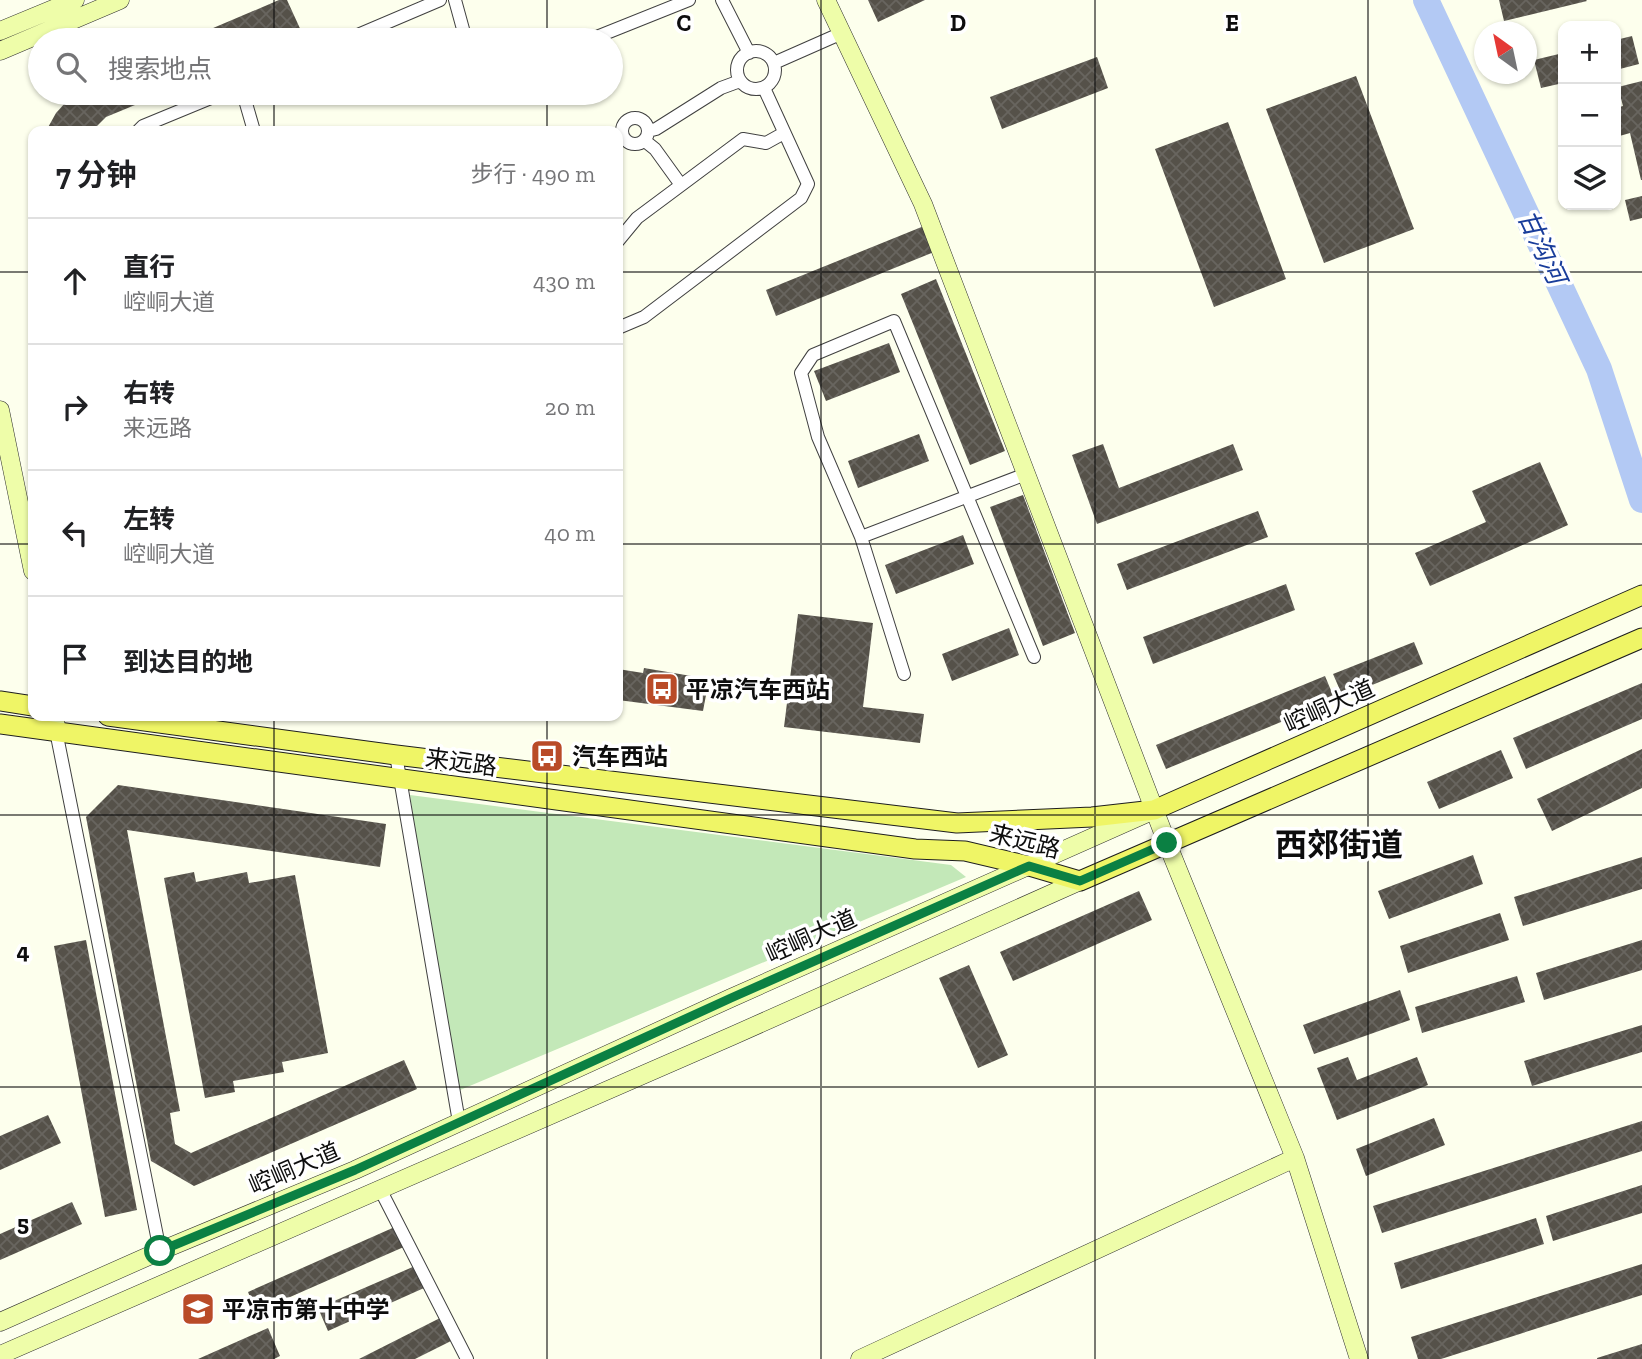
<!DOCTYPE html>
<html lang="zh">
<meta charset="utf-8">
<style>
:root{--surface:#fff;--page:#f2f2f2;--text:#202124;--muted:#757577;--line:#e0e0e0}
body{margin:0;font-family:"Zilla Slab","Noto Sans SC",serif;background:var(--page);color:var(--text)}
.controls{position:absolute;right:21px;top:21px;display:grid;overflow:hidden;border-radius:14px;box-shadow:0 2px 5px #0004}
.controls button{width:63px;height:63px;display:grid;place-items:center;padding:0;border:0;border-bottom:2px solid var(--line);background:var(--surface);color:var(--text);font:35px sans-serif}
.compass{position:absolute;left:1474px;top:21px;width:63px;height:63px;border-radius:50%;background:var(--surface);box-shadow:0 2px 5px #0004;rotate:327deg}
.stop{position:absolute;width:21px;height:21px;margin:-16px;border:5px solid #0b8043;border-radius:50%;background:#fff}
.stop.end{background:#0b8043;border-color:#fff;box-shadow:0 2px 7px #0008}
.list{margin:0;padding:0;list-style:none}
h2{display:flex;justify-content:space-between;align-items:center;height:91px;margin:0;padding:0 28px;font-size:30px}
h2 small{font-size:23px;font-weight:400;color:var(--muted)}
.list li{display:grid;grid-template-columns:46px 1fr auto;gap:21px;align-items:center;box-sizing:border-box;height:126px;padding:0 28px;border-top:2px solid var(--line)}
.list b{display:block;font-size:26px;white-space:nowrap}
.list p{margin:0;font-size:23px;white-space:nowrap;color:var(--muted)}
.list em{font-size:23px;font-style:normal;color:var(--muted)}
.icon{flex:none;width:38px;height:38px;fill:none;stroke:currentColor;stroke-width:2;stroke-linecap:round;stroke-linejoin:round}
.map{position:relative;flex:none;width:1642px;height:1359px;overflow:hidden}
.search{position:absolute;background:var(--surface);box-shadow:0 2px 5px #0004;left:28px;top:28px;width:595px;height:77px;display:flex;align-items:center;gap:18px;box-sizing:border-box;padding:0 24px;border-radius:38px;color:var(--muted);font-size:26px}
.panel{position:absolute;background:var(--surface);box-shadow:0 2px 5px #0004;left:28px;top:126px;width:595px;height:595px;border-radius:14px}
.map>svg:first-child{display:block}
.park{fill:#c3e8b8}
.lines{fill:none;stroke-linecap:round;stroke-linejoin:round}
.river{stroke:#b3c9f4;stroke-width:26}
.building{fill:url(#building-cross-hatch)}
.street-casing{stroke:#404040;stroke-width:14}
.secondary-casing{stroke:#2f2f2f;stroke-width:19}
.primary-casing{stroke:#1e1e1e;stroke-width:21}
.street{stroke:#fff;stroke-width:12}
.secondary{stroke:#eefda9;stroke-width:18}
.primary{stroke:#eff566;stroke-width:19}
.route{stroke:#0b8043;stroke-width:9}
.grid{fill:none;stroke:#0d0d0d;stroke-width:2;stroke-opacity:0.55}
.labels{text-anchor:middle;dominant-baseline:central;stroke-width:7;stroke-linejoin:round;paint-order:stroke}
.poi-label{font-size:24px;font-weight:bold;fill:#0d0d0d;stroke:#fff;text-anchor:start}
.street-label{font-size:24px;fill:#0d0d0d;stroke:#fff}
.water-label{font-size:26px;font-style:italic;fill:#193d9b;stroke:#fff}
.district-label{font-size:32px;font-weight:bold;fill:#0d0d0d;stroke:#fff}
.grid-label{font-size:23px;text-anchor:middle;font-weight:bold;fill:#0d0d0d;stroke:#fff;stroke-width:7;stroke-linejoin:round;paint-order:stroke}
</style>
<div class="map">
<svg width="1642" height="1359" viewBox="0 0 1642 1359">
<defs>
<pattern id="building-cross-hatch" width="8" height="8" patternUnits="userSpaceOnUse" patternTransform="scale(1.75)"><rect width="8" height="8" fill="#555149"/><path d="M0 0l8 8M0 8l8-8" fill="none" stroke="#68655f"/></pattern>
</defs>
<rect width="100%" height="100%" fill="#fdffed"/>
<path class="park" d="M 410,795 L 951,865 L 966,877 L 453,1093 Z"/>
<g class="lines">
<path class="river" d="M 1426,0 L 1599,369 L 1642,500"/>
</g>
<path class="building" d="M 279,0 L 287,0 L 303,35 L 290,40 L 185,40 Z
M 868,0 L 925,0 L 878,22 Z
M 1499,0 L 1586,0 L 1587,1 L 1504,21 Z
M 1632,36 L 1639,64 L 1616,70 L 1616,40 Z
M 1563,53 L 1563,83 L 1541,88 L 1534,60 Z
M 1097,57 L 1108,88 L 1002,129 L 990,97 Z
M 1356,76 L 1414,229 L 1324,263 L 1266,109 Z
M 1642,81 L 1642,180 L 1641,180 L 1630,133 L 1616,137 L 1616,108 L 1623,106 L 1618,87 Z
M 74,93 L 164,93 L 106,117 L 92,131 L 46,131 L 56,113 Z
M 1228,122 L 1286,279 L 1214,307 L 1155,149 Z
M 1642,196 L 1642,218 L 1630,221 L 1625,200 Z
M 924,226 L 934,252 L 776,316 L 766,290 Z
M 936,279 L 1005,451 L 970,465 L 901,294 Z
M 889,343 L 900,372 L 826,401 L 814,371 Z
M 919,434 L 929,461 L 858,488 L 848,461 Z
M 1103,444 L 1119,488 L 1233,444 L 1243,470 L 1097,524 L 1072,455 Z
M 1540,462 L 1568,525 L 1430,586 L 1415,553 L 1486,522 L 1472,491 Z
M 1023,495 L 1075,633 L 1043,646 L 990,507 Z
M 1258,511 L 1268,537 L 1127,590 L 1117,564 Z
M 963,535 L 974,564 L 896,594 L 885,565 Z
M 1286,584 L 1295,610 L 1153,664 L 1143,637 Z
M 798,614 L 873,623 L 863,707 L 924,714 L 920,743 L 784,727 Z
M 1009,628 L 1019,655 L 952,681 L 942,654 Z
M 1414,642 L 1423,664 L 1343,697 L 1333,674 Z
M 644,668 L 709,679 L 703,711 L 618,700 L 618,669 L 643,673 Z
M 1325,676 L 1335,700 L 1166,769 L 1156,745 Z
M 1642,683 L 1642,719 L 1526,769 L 1513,738 Z
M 1642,749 L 1642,788 L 1552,831 L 1537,799 Z
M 1501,750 L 1513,778 L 1439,809 L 1427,782 Z
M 118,785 L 386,824 L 380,867 L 127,830 L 180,1111 L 170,1113 L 175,1144 L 191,1153 L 404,1060 L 417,1089 L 194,1186 L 151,1161 L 86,817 Z
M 1473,855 L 1483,884 L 1389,919 L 1378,891 Z
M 1642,857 L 1642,889 L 1523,926 L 1514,897 Z
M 194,872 L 196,882 L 247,872 L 249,883 L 295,875 L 328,1053 L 282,1062 L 284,1072 L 233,1081 L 235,1092 L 205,1098 L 164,878 Z
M 1139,891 L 1152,920 L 1013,981 L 1000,952 Z
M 1500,913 L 1509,940 L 1408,973 L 1400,946 Z
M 86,940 L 137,1210 L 105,1217 L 54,946 Z
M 1642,940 L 1642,970 L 1544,1000 L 1536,973 Z
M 969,965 L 1008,1055 L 978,1068 L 939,978 Z
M 1517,976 L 1525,1002 L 1422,1033 L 1415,1007 Z
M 1400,990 L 1410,1020 L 1314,1054 L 1303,1025 Z
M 1642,1025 L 1642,1052 L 1532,1086 L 1524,1061 Z
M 1348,1057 L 1357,1080 L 1417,1057 L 1428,1085 L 1337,1120 L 1317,1068 Z
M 48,1115 L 61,1143 L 0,1170 L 0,1136 Z
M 1434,1118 L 1445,1145 L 1366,1176 L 1356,1149 Z
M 1642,1121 L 1642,1151 L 1382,1233 L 1373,1206 Z
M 1642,1185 L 1642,1213 L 1553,1241 L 1546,1216 Z
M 72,1202 L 82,1224 L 0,1260 L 0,1234 Z
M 1536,1218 L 1544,1244 L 1401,1289 L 1394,1263 Z
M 397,1226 L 406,1246 L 256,1312 L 248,1292 Z
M 1642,1264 L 1642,1295 L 1441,1359 L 1418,1359 L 1411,1337 Z
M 415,1266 L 424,1288 L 328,1331 L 318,1308 Z
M 440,1318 L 451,1341 L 415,1359 L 359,1359 Z
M 268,1328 L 280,1356 L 274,1359 L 198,1359 Z
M 1642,1344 L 1642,1359 L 1597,1359 L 1597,1358 Z"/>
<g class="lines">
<defs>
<path id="street" d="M 455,0 L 466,40
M 722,0 L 749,53
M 346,40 L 440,0
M 589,40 L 689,0
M737 70a19 19 0 1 1 38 0a19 19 0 1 1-38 0Z
M 774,63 L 842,33
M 243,93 L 254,131
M622 131a13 13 0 1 1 26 0a13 13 0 1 1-26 0Z
M 138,131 L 143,126 L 223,93
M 648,131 L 656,129 L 721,88 L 740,81
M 645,141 L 655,149 L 681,185
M 618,241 L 637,218 L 743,139 L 766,143 L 784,133
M 618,328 L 644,317 L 801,198 L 808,184 L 764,88
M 861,537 L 1026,474
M 904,674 L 861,537 L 818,437 L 801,373 L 813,355 L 894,321 L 1034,657
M 56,731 L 160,1251
M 396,755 L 459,1122
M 380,1189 L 467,1359"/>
<path id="secondary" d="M 826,0 L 923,204 L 1167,843 L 1295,1158 L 1359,1359
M 0,31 L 75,0
M 0,51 L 120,0
M 0,410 L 33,571
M 55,716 L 56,731
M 0,1322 L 160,1251 L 355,1170 L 731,998 L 1145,814
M 0,1355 L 732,1036 L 1080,881
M 860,1359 L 1295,1158"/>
<path id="primary" d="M 0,701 L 33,706
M 108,716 L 396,755 L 957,823 L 1092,817 L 1154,810 L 1642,595
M 0,724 L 915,849 L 965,851 L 1029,866 L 1080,881 L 1642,638"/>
</defs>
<use href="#street" class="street-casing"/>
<use href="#secondary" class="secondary-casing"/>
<use href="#primary" class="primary-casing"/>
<use href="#street" class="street"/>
<use href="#secondary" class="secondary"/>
<use href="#primary" class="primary"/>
</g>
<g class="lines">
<path class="route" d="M 160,1251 L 355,1170 L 731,998 L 1029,866 L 1080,881 L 1167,843"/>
</g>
<path class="grid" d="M 274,0 L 274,40M 547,0 L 547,40M 821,0 L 821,1359M 1095,0 L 1095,1359M 1368,0 L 1368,1359M 274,93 L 274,131M 547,93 L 547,131M 0,272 L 33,272M 618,272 L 1642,272M 0,544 L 33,544M 618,544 L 1642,544M 274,716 L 274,1359M 547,716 L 547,1359M 0,815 L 1642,815M 0,1087 L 1642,1087"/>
<defs>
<symbol id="bus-square" viewBox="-11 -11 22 22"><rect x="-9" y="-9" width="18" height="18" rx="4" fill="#b94b28" stroke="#fff"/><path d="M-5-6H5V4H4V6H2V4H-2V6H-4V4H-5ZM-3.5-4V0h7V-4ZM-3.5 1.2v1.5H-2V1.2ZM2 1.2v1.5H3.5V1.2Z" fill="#fff"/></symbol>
<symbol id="school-square" viewBox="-11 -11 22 22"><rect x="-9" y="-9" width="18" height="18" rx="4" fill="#b94b28" stroke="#fff"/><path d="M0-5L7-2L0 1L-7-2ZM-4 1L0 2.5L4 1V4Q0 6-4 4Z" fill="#fff"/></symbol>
</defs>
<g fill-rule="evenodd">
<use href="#bus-square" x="643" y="670" width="38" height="38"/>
<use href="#bus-square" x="528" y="737" width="38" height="38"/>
<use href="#school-square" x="179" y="1290" width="38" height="38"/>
</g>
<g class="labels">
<g class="poi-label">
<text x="686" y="689">平凉汽车西站</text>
<text x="572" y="756">汽车西站</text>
<text x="222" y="1309">平凉市第十中学</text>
</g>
<g class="street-label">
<text transform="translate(1329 706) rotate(-24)">崆峒大道</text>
<text transform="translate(461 762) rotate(8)">来远路</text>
<text transform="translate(1025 841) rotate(14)">来远路</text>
<text transform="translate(811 936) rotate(-24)">崆峒大道</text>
<text transform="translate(294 1168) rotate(-23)">崆峒大道</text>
</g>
<g class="water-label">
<text transform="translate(1542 247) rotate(65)">甘沟河</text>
</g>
<g class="district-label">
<text x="1339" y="845">西郊街道</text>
</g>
</g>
<g class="grid-label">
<text x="684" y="31">C</text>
<text x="958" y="31">D</text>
<text x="1232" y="31">E</text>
<text x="23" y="959">4</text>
<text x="23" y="1231">5</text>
</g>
</svg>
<div class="controls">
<button>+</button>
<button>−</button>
<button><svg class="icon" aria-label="layers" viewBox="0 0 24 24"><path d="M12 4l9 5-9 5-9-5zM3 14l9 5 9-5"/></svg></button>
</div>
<svg class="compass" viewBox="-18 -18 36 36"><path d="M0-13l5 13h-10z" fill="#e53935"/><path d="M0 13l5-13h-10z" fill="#757577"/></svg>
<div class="stop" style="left:160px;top:1251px"></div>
<div class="stop end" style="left:1167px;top:843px"></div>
<div class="search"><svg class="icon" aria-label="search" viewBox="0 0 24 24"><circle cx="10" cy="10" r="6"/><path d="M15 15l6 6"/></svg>搜索地点</div>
<section class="panel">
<h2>7 分钟<small>步行 · 490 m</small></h2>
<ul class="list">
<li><svg class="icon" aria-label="ahead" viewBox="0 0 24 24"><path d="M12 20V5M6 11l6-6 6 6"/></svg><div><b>直行</b><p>崆峒大道</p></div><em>430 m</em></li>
<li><svg class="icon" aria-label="right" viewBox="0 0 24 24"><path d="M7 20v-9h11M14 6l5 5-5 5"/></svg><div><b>右转</b><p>来远路</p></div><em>20 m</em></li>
<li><svg class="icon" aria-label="left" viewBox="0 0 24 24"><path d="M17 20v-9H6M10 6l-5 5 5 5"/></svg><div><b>左转</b><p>崆峒大道</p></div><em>40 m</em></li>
<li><svg class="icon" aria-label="arrive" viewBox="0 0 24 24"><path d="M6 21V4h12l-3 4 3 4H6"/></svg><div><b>到达目的地</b></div></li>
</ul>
</section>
</div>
